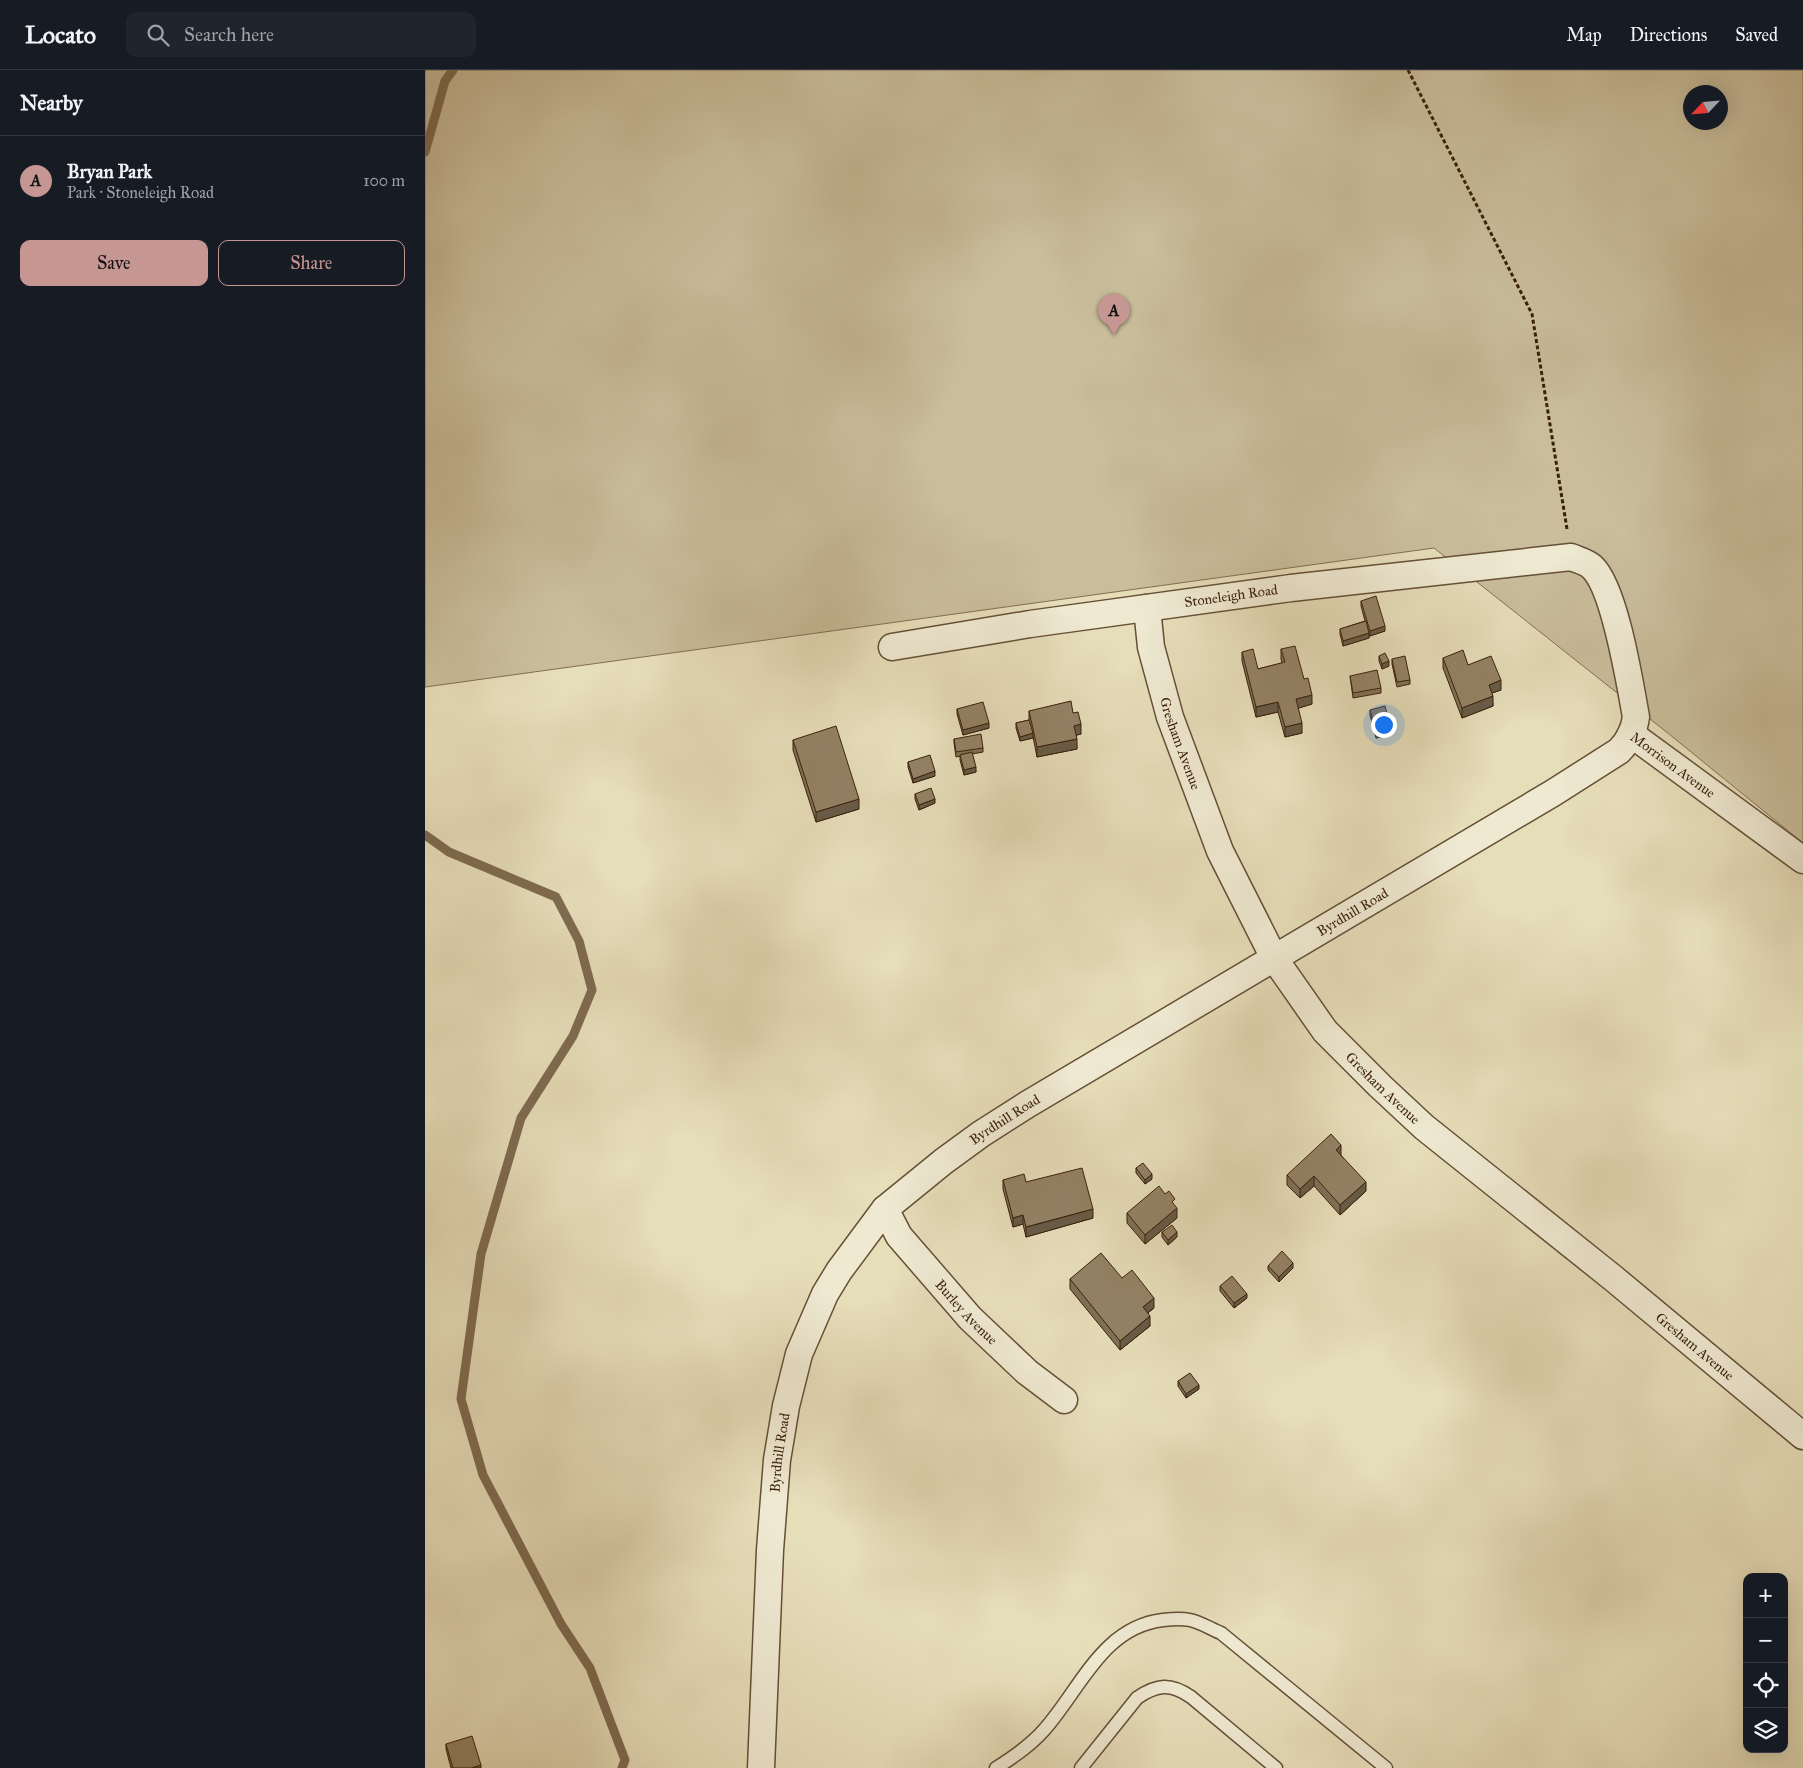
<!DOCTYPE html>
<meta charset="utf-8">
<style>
:root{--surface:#171b24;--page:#20242c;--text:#f1f3f6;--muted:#9ea1a6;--line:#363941;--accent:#c59692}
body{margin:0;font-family:"IM FELL Great Primer",serif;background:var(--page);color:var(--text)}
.controls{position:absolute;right:15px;bottom:15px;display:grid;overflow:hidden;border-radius:10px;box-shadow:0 5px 20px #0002}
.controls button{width:45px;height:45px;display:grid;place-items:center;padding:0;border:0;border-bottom:1px solid var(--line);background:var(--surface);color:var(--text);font:25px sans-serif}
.compass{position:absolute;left:1258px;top:15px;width:45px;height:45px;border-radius:50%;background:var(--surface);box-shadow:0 5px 20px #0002;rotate:244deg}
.you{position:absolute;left:958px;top:654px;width:18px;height:18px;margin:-12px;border:4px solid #fff;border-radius:50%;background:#1a73e8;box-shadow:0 0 0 8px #1a73e833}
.badge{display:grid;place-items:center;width:32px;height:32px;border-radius:50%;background:var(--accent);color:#111;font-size:16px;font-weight:700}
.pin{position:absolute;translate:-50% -41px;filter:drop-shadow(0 1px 2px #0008)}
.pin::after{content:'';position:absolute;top:26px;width:18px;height:15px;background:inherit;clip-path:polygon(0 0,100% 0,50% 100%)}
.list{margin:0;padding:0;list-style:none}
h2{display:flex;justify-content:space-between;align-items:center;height:65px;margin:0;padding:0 20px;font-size:21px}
h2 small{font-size:16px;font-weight:400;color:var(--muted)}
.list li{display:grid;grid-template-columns:32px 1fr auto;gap:15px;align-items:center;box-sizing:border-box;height:90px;padding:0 20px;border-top:1px solid var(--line)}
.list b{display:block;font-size:19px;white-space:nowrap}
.list p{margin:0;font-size:16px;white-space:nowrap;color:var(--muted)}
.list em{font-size:16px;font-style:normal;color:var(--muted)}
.actions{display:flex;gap:10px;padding:15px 20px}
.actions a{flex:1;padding:11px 0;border:1px solid var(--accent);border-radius:10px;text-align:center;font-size:18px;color:var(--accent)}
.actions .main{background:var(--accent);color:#111}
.icon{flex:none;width:28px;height:28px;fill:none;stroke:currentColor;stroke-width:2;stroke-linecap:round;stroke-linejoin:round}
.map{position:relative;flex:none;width:1378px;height:1698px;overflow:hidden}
header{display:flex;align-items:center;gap:30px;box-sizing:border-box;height:70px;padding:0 25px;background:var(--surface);border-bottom:1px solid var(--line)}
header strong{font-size:24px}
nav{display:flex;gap:28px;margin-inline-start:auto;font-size:18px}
.search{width:350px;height:45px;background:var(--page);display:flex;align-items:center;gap:12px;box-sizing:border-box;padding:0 18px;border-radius:10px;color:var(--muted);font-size:19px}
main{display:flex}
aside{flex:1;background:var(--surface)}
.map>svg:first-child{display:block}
.green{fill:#c9bd9b;stroke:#826e53;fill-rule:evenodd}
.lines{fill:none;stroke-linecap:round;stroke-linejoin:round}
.stream{stroke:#7e6b50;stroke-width:9}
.service-casing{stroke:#654f36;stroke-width:15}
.minor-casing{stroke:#654f36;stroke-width:29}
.path{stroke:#3a200b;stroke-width:3;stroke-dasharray:4 2.5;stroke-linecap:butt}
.service{stroke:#efe9d2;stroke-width:12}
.minor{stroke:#efe9d2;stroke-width:26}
.wall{fill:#7e7057;stroke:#3a200b}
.shaded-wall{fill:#675b47;stroke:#3a200b}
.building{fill:#938265;stroke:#3a200b}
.labels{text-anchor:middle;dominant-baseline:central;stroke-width:4;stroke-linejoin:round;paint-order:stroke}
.street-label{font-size:14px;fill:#3a200b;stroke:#efe9d2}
</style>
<header>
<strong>Locato</strong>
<div class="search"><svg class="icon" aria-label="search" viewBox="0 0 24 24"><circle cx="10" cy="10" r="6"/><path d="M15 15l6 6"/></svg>Search here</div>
<nav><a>Map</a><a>Directions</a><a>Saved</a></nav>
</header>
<main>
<aside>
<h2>Nearby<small></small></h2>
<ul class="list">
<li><span class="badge">A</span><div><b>Bryan Park</b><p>Park · Stoneleigh Road</p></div><em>100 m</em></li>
</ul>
<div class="actions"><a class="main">Save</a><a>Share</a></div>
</aside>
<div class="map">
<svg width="1378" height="1698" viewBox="0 0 1378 1698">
<rect width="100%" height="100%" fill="#e6ddb9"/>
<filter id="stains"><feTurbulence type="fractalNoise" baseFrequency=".004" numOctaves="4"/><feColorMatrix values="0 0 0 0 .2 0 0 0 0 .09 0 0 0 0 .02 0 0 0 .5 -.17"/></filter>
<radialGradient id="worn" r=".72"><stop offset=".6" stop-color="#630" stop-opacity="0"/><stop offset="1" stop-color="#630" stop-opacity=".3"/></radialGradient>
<path class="green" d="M 0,0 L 1378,0 L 1378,773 L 1244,664 L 1009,478 L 0,617 ZM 1266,22 L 1296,22 L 1296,52 L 1266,52 Z"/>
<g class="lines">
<path class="stream" d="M 0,82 L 20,11 L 28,0
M 0,765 L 24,782 L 131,827 L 154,871 L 167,920 L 148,966 L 96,1048 L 56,1184 L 36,1329 L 58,1405 L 136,1554 L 165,1598 L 200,1690 L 197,1698"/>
<defs>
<path id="service" d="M 571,1698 C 587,1688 606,1675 619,1660 C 655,1620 677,1557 738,1550 C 746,1549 756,1548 765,1550 C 775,1552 786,1559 796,1563 L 961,1698
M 656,1698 L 712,1628 C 732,1614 746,1613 766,1627 L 851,1698"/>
<g id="minor">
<path id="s1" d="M 722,538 L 726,577 L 745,647 L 795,781 L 849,888 L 900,961 L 955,1016 L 999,1057 L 1188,1208 L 1378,1366"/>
<path id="s2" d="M 1206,664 L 1378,790"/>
<path id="s3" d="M 460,1139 L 474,1166 L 545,1248 L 602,1302 L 639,1330"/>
<path id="s4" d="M 336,1698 L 345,1480 L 352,1390 L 361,1336 L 374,1284 L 400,1224 L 414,1201 L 460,1139 L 519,1091 L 556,1064 L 603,1034 L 1128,723 L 1194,681 C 1204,671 1209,661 1211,647 C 1205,614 1190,518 1167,497 C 1162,492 1153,490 1146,487 L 866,518 L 605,554 L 467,577"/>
</g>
</defs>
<use href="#service" class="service-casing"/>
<use href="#minor" class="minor-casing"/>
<path class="path" d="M 983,0 L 1107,244 L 1142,459"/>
<use href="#service" class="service"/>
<use href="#minor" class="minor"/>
</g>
<path class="wall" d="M 936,531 L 960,561 L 945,566 L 944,564 L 944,568 L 918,576 L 915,564 L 915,559 L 940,551 L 936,536 Z
M 856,579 L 879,609 L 887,634 L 873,638 L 877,663 L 860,667 L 853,642 L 831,647 L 817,591 L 817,582 L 833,599 L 857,593 L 856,589 Z
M 954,586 L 964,596 L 957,599 L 954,591 Z
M 1018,588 L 1043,595 L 1076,620 L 1067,623 L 1068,636 L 1037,648 L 1018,598 Z
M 967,589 L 985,610 L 985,614 L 972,617 L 967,594 Z
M 925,606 L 956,618 L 956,623 L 928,628 Z
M 532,639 L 564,658 L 538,665 L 532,644 Z
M 945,640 L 966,664 L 951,668 L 945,645 Z
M 604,641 L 648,643 L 656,664 L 651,665 L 652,679 L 612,687 L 608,667 L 608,668 L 595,671 L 591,658 L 591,653 L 604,650 Z
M 529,669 L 558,678 L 558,682 L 547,684 L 551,702 L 539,705 L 535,690 L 535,686 L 531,687 L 529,673 Z
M 368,670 L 434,739 L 391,752 L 368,680 Z
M 483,692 L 510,706 L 488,713 L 483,697 Z
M 490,724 L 510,733 L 494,740 L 490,729 Z
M 916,1085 L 941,1121 L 915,1145 L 889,1116 L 875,1128 L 862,1115 L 862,1105 Z
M 711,1098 L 727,1109 L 720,1114 L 711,1103 Z
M 578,1110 L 601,1112 L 668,1148 L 601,1167 L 598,1154 L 588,1157 L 578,1119 Z
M 702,1143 L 752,1148 L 720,1174 L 702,1153 Z
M 737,1162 L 752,1167 L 743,1175 L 737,1167 Z
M 843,1196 L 868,1198 L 854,1212 L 843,1200 Z
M 697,1208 L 729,1238 L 723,1243 L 725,1256 L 695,1280 L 645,1219 L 645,1209 Z
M 795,1216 L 822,1228 L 809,1238 L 795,1221 Z
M 753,1311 L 774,1319 L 761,1328 L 753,1316 Z
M 21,1674 L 56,1698 L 26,1698 L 21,1679 Z"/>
<path class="shaded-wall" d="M 960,556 L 960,561 L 945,566 L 945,561 Z
M 944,563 L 944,568 L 918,576 L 918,571 Z
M 964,591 L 964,596 L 957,599 L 957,594 Z
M 1076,610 L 1076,620 L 1064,624 L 1064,615 Z
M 887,625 L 887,634 L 871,639 L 871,629 Z
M 1068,626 L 1068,636 L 1037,648 L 1037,638 Z
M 853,632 L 853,642 L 831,647 L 831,637 Z
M 564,653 L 564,658 L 538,665 L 538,660 Z
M 877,653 L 877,663 L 860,667 L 860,657 Z
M 656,654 L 656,664 L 649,666 L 649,656 Z
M 966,659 L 966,664 L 951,668 L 951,663 Z
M 608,663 L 608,668 L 595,671 L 595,667 Z
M 652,669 L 652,679 L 612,687 L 612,677 Z
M 551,697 L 551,702 L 539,705 L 539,700 Z
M 510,701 L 510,706 L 488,713 L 488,709 Z
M 434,729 L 434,739 L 391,752 L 391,742 Z
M 510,729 L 510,733 L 494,740 L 494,735 Z
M 916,1075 L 916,1085 L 911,1080 Z
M 727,1104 L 727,1109 L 720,1114 L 720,1110 Z
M 889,1106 L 889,1116 L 875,1128 L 875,1119 Z
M 941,1112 L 941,1121 L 915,1145 L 915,1135 Z
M 752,1138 L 752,1148 L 720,1174 L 720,1165 Z
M 668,1139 L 668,1148 L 601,1167 L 601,1157 Z
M 598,1145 L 598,1154 L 588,1157 L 588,1148 Z
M 752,1162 L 752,1167 L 743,1175 L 743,1170 Z
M 868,1193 L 868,1198 L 854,1212 L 854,1207 Z
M 822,1224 L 822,1228 L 809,1238 L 809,1233 Z
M 729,1228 L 729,1238 L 718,1246 L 718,1237 Z
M 725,1246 L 725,1256 L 695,1280 L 695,1271 Z
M 774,1315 L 774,1319 L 761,1328 L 761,1324 Z
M 56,1695 L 56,1698 L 46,1698 Z"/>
<path class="building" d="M 951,526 L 960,556 L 945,561 L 936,531 Z
M 941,551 L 944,563 L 918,571 L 915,559 Z
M 870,576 L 879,609 L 883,608 L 887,625 L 871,629 L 877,653 L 860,657 L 853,632 L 831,637 L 817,582 L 828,579 L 833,599 L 860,592 L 856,579 Z
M 1038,580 L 1043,595 L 1066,586 L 1076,610 L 1064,615 L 1068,626 L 1037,638 L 1018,588 Z
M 960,583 L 964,591 L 957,594 L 954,586 Z
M 980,586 L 985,610 L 972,612 L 967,589 Z
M 952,600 L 956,618 L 928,623 L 925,606 Z
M 646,631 L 648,643 L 653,642 L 656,654 L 649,656 L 652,669 L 612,677 L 604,641 Z
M 558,632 L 564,653 L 538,660 L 532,639 Z
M 960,636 L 966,659 L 951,663 L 945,640 Z
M 604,650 L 608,663 L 595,667 L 591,653 Z
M 411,656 L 434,729 L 391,742 L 368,670 Z
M 556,664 L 558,678 L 531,682 L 529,669 Z
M 547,682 L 551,697 L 539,700 L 535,685 Z
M 505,685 L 510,701 L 488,709 L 483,692 Z
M 506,718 L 510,729 L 494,735 L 490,724 Z
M 906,1064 L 916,1075 L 911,1080 L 941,1112 L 915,1135 L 889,1106 L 875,1119 L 862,1105 Z
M 718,1093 L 727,1104 L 720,1110 L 711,1098 Z
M 657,1098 L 668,1139 L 601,1157 L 598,1145 L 588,1148 L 578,1110 L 599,1104 L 601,1112 Z
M 734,1116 L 740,1124 L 744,1121 L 750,1129 L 747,1132 L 752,1138 L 720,1165 L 702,1143 Z
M 747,1155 L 752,1162 L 743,1170 L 737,1162 Z
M 857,1181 L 868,1193 L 854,1207 L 843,1196 Z
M 676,1183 L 697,1208 L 707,1200 L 729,1228 L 718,1237 L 725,1246 L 695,1271 L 645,1209 Z
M 807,1206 L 822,1224 L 809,1233 L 795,1216 Z
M 765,1303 L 774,1315 L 761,1324 L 753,1311 Z
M 47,1666 L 56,1695 L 46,1698 L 28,1698 L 21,1674 Z"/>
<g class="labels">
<g class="street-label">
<text transform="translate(806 526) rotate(-8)">Stoneleigh Road</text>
<text stroke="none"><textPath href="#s1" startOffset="140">Gresham Avenue</textPath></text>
<text stroke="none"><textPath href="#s2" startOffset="52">Morrison Avenue</textPath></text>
<text stroke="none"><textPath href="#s4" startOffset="1141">Byrdhill Road</textPath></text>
<text stroke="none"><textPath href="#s1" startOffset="545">Gresham Avenue</textPath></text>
<text stroke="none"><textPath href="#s4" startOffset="736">Byrdhill Road</textPath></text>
<text stroke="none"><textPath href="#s3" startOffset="132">Burley Avenue</textPath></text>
<text stroke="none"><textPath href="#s1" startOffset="950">Gresham Avenue</textPath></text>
<text stroke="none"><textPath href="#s4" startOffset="316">Byrdhill Road</textPath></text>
</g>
</g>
<rect width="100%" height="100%" filter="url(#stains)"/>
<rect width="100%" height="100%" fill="url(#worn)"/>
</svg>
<div class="controls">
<button>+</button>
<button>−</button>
<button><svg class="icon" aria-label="locate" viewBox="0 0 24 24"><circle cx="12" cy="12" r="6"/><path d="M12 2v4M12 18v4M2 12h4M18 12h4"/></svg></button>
<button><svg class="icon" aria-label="layers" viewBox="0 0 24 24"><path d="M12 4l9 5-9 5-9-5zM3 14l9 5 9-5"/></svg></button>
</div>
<svg class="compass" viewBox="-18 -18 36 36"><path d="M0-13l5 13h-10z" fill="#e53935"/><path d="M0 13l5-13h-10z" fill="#9ea1a6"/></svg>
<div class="you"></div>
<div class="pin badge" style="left:689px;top:265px">A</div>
</div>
</main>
